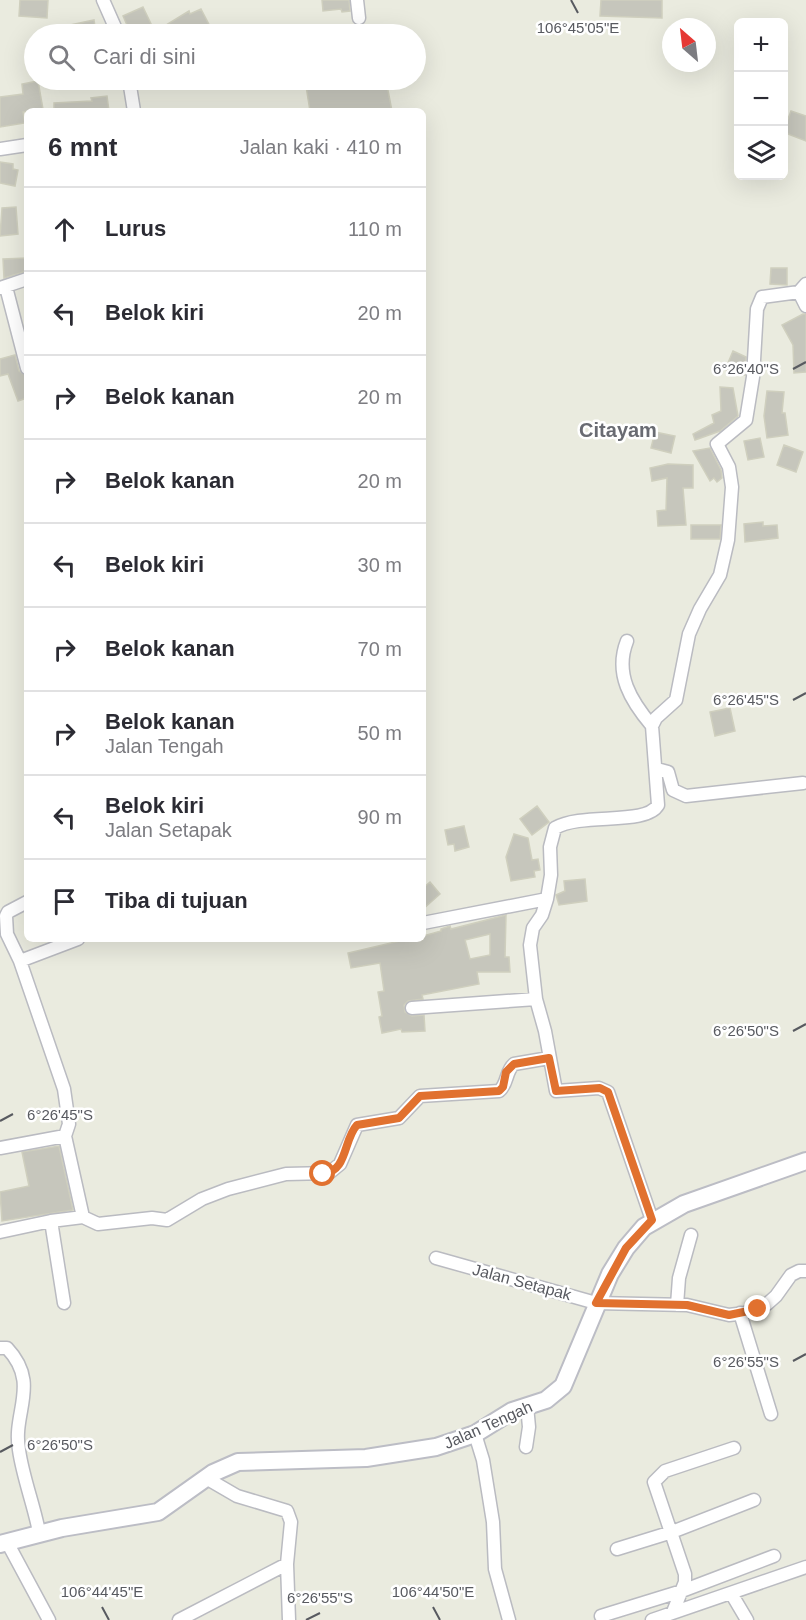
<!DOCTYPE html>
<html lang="id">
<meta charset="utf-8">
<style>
:root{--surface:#fff;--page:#f7f7f7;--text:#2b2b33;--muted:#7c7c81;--line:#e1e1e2}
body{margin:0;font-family:Arial,sans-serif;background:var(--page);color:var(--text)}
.controls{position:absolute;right:18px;top:18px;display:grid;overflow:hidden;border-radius:9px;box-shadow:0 6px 24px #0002}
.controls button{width:54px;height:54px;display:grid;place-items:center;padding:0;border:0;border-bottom:2px solid var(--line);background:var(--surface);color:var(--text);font:30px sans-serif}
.compass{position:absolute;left:662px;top:18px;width:54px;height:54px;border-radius:50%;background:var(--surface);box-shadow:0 6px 24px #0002;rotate:332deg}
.stop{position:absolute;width:18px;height:18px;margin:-14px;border:4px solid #e1712f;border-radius:50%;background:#fff}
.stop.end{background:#e1712f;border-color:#fff;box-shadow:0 2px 6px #0008}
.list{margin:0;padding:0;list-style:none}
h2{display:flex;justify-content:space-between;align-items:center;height:78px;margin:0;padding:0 24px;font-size:26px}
h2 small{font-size:20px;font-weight:400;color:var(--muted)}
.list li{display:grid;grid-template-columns:39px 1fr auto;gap:18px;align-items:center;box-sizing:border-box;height:84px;padding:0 24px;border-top:2px solid var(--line)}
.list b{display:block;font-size:22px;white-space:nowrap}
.list p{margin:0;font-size:20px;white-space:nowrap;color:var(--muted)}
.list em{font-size:20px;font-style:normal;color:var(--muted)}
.icon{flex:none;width:33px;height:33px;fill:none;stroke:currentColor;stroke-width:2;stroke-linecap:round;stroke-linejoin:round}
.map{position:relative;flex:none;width:806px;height:1620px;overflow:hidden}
.search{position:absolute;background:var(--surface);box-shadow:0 6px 24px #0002;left:24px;top:24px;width:402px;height:66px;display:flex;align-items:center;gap:15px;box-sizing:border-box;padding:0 21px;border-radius:33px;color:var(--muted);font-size:22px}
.panel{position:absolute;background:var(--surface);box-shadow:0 6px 24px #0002;left:24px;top:108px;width:402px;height:834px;border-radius:9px}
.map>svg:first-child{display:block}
.building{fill:#c6c6bc;stroke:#cfcfbe;stroke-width:1.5;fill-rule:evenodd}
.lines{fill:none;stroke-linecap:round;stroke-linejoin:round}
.minor-casing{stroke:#babbc1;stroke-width:15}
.secondary-casing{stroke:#bcbdc5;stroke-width:20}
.minor{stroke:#fff;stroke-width:12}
.secondary{stroke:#fff;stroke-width:16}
.route{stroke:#e1712f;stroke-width:8}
.ticks{fill:none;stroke:#585a60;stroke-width:2}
.labels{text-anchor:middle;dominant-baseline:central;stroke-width:5;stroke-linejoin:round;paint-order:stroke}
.street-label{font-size:16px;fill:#585a60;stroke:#fff}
.quarter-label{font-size:20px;font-weight:bold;fill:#696b72;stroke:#fff}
.ticks-label{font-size:15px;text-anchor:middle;fill:#585a60;stroke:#fff;stroke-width:5;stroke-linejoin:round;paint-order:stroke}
</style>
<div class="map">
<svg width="806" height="1620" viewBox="0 0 806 1620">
<rect width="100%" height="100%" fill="#eaebdf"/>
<path class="building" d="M 20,0 L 48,0 L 47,18 L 19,16 Z
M 322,0 L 349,0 L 350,11 L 342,12 L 341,9 L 323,11 Z
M 601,0 L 662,0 L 662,18 L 600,16 Z
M 143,7 L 153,28 L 131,34 L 123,16 Z
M 201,9 L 214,34 L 170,34 L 166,25 L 189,11 L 190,14 Z
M 94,20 L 96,33 L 46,34 L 46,30 Z
M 351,80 L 386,80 L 392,111 L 310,111 L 306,86 Z
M 38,81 L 43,109 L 23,112 L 25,123 L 0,127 L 0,97 L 23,94 L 22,84 Z
M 107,96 L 109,111 L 54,111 L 54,103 L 92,101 L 91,98 Z
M 791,111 L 806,116 L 806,141 L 783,132 Z
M 0,162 L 13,164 L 13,169 L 18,170 L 15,186 L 0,183 Z
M 16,207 L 18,234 L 0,236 L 2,208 Z
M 27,258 L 27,271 L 4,278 L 3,259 Z
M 771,268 L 787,268 L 787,285 L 770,284 Z
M 803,314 L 806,314 L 806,372 L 794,373 L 793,345 L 782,325 Z
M 733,351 L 746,357 L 745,375 L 725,370 Z
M 15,355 L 19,371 L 27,376 L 27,398 L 18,401 L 8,374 L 0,376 L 0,359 Z
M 720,387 L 733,388 L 738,416 L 720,431 L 695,440 L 693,434 L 714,423 L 712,415 L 721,411 Z
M 767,391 L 784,392 L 782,413 L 785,413 L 788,435 L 767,438 L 764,416 Z
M 655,432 L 675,436 L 671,453 L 651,448 Z
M 760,438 L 764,457 L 748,460 L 744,441 Z
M 784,445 L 803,452 L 796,472 L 777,465 Z
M 710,448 L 721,470 L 722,478 L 717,482 L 714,478 L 710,481 L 693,451 Z
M 668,464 L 693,465 L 693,488 L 683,488 L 686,525 L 658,526 L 657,511 L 666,510 L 667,478 L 652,481 L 650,468 Z
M 763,522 L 763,526 L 777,525 L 778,538 L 745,542 L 744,524 Z
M 691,525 L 721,525 L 720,539 L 691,539 Z
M 730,708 L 735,731 L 715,736 L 710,712 Z
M 537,806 L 549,822 L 532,835 L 520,819 Z
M 464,826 L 469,847 L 455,851 L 454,844 L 448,845 L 445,830 Z
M 514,834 L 528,838 L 532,860 L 538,859 L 540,870 L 534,871 L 535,877 L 511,881 L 506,857 Z
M 585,879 L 587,901 L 559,905 L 556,895 L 565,891 L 564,881 Z
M 430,882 L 440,894 L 423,909 L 423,888 Z
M 506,915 L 505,957 L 509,957 L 510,972 L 477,972 L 479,984 L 422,995 L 423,999 L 408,1001 L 404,1005 L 405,1012 L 412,1016 L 424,1015 L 425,1031 L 402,1032 L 401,1029 L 382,1033 L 379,1017 L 382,1016 L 378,992 L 384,991 L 380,963 L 351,968 L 348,953 L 408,939 L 423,939 L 423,936 L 441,931 L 441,929 L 450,926 L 451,929 ZM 490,934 L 490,955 L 470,959 L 465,940 Z
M 59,1146 L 73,1210 L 2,1221 L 0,1192 L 29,1186 L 22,1152 Z"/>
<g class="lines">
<defs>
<path id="minor" d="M 103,0 L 118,34
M 357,0 L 359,18
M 129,80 L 134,111
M 0,149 L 27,145
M 6,287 L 27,368
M 0,288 L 27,279
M 799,292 L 806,306
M 627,641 C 614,674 631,701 652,726
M 657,769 L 668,772 L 673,790 L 686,796 L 803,783
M 27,902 L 8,912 L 6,916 L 7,934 L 20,961 L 64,1089 L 69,1124 L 65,1136 L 83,1217
M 423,923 L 547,899
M 20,961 L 78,939
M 412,1008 L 536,999
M 0,1148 L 65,1136
M 652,1220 L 608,1092 L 599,1088 L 556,1091 L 545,1031 L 536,999 L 530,945 L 533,928 L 542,915 L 547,899 L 551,875 L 550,847 L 555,828 C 582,812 646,826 658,805 L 652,726 L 656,718 L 676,700 L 689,634 L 700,609 L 720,575 L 728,540 L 732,487 L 729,467 L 717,444 L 746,420 L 753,377 L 757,309 L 762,297 L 799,292 L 806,284
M 51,1221 L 64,1303
M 0,1232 L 51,1221 L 83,1217 L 98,1224 L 152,1218 L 167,1220 L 202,1199 L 228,1189 L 286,1174 L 329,1173 L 340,1164 L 357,1125 L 399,1118 L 420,1096 L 499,1091 C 508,1084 505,1072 514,1064 L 549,1058
M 436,1258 L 596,1303 L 687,1305 L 729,1315 L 745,1313 L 767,1304 L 776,1296 L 791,1275 L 799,1271 L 806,1271
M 677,1305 L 679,1278 L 691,1235
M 740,1313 L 771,1414
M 0,1348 L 7,1348 C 41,1384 12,1412 19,1450 C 23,1478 34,1505 39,1532
M 475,1434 L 483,1460 L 493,1522 L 495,1569 L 509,1620
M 526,1447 L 529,1427 L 527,1406
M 206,1478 L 237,1496 L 287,1511 L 291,1522 L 287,1564 L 289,1620
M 7,1542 L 49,1620
M 617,1549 L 672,1532 L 754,1500
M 731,1593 L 747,1620
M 673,1612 L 685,1582 L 685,1574 L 654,1482 L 665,1471 L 734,1448
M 601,1616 L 682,1591 L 774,1556
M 179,1620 L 287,1564
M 652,1620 L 806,1567"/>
<path id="secondary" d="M 0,1544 L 62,1528 L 158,1512 L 213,1473 L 238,1462 L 366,1458 L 436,1447 L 475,1434 L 512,1411 L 546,1400 L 563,1386 L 610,1274 L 626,1248 L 644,1227 L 684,1204 L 806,1161"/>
</defs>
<use href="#minor" class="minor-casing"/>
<use href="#secondary" class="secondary-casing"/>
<use href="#minor" class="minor"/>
<use href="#secondary" class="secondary"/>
</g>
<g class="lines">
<path class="route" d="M 323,1174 C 348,1171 343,1140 357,1125 L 399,1118 L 420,1096 L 499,1091 L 503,1087 L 506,1072 L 514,1064 L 549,1058 L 556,1091 L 600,1088 L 608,1092 L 652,1220 L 626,1248 L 596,1303 L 687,1305 L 729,1315 L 758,1309"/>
</g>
<path class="ticks" d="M 571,0 L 578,13M 793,369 L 806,362M 793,700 L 806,693M 793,1031 L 806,1024M 0,1121 L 13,1114M 793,1361 L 806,1354M 0,1452 L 13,1445M 102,1607 L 109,1620M 433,1607 L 440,1620M 306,1620 L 320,1613"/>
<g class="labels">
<g class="street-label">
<text transform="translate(522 1282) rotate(15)">Jalan Setapak</text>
<text transform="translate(488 1425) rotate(-24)">Jalan Tengah</text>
</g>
<g class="quarter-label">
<text x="618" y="430">Citayam</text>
</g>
</g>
<g class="ticks-label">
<text x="578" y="33">106°45'05"E</text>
<text x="746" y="374">6°26'40"S</text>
<text x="746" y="705">6°26'45"S</text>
<text x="746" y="1036">6°26'50"S</text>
<text x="60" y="1120">6°26'45"S</text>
<text x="746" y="1367">6°26'55"S</text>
<text x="60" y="1450">6°26'50"S</text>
<text x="102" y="1597">106°44'45"E</text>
<text x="433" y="1597">106°44'50"E</text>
<text x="320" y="1603">6°26'55"S</text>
</g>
</svg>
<div class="controls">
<button>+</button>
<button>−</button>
<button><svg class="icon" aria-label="layers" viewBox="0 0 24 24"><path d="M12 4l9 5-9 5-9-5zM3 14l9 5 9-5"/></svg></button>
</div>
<svg class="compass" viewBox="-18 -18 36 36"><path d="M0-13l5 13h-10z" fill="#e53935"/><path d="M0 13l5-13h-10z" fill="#7c7c81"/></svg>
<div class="stop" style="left:323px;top:1174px"></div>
<div class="stop end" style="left:758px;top:1309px"></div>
<div class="search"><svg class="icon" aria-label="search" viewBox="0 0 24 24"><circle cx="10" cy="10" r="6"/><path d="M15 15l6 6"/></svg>Cari di sini</div>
<section class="panel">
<h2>6 mnt<small>Jalan kaki · 410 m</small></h2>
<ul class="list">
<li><svg class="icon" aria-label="ahead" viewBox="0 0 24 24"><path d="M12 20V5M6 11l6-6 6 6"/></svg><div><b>Lurus</b></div><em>110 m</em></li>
<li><svg class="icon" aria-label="left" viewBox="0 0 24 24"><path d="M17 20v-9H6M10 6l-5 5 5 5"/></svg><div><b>Belok kiri</b></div><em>20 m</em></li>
<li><svg class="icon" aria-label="right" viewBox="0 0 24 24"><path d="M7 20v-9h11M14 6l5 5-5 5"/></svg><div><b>Belok kanan</b></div><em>20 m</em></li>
<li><svg class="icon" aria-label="right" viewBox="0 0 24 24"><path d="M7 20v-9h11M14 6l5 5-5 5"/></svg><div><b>Belok kanan</b></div><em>20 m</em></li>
<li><svg class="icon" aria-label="left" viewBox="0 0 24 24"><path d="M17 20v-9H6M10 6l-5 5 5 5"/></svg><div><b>Belok kiri</b></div><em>30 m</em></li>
<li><svg class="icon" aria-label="right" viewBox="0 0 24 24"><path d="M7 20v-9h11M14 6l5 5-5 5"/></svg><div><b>Belok kanan</b></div><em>70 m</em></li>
<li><svg class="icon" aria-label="right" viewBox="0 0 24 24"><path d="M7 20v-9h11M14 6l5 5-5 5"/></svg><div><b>Belok kanan</b><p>Jalan Tengah</p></div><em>50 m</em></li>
<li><svg class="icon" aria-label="left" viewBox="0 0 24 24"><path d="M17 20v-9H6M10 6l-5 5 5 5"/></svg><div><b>Belok kiri</b><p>Jalan Setapak</p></div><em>90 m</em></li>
<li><svg class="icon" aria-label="arrive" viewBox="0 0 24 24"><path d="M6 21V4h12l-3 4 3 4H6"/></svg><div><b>Tiba di tujuan</b></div></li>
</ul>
</section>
</div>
